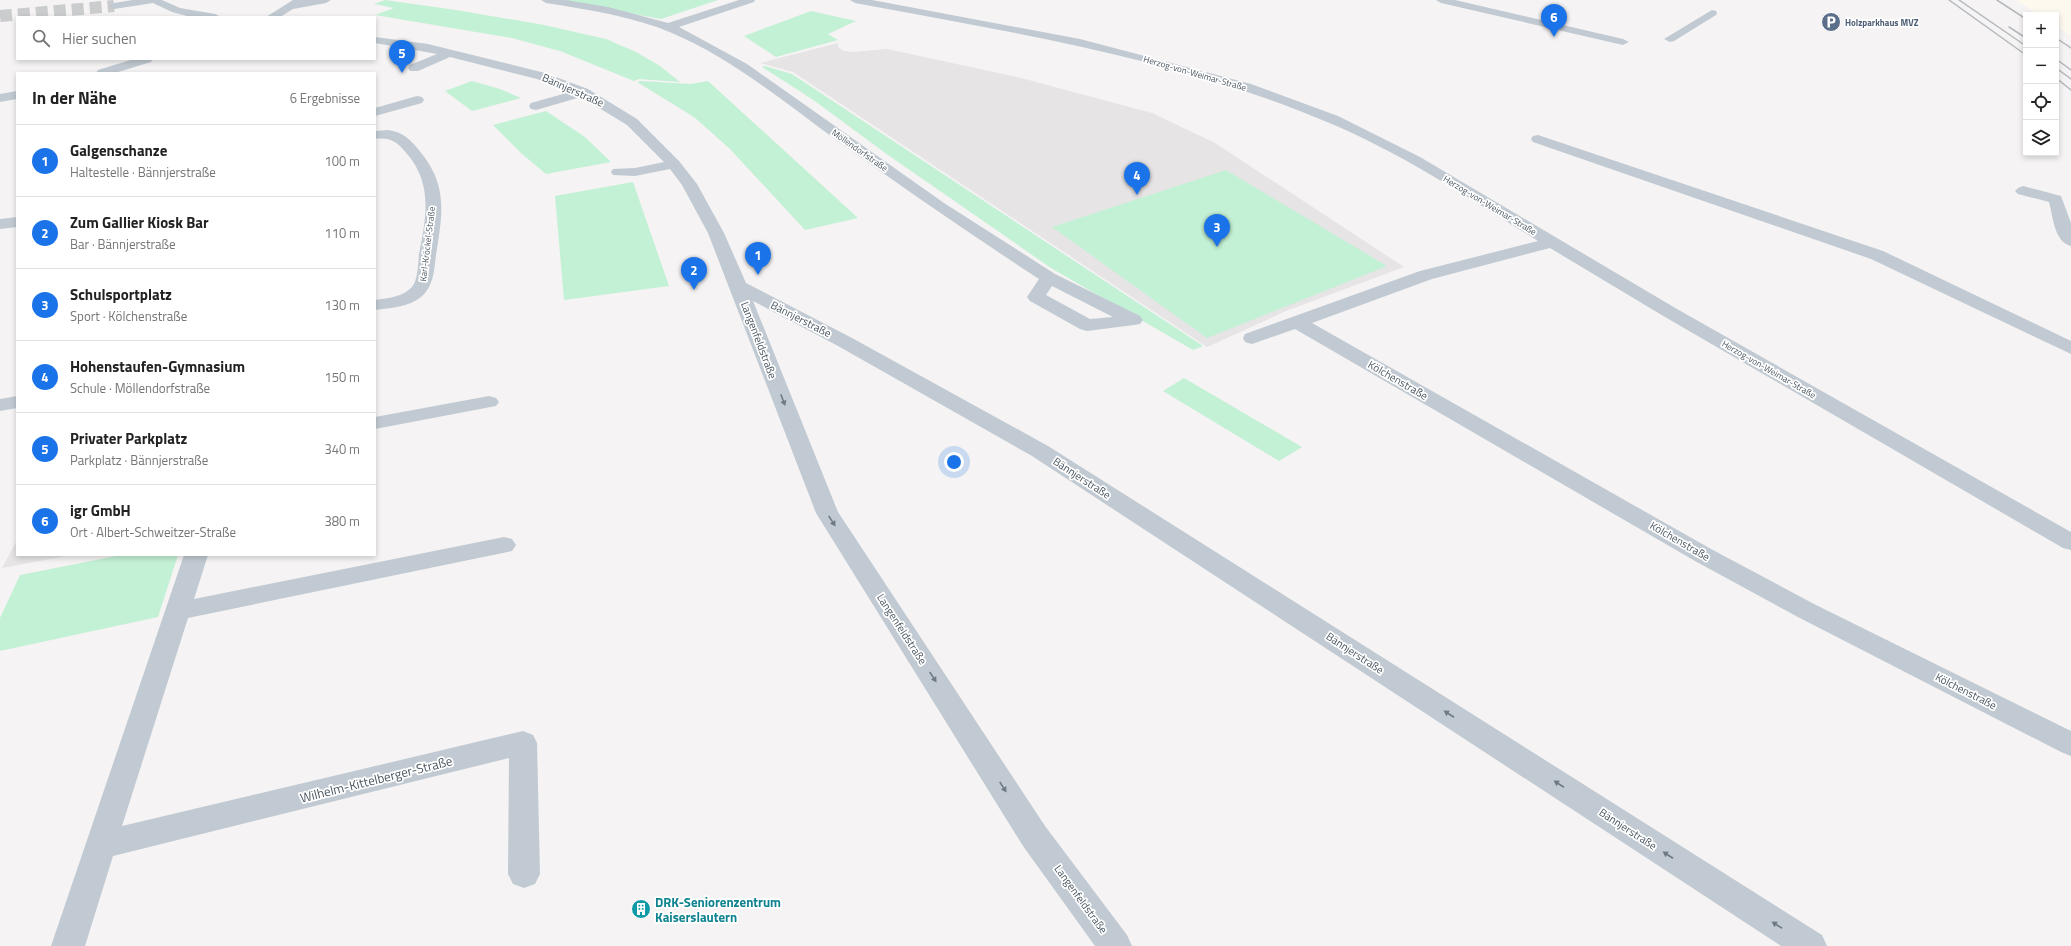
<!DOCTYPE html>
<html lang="de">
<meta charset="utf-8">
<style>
:root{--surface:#fff;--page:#f6f6f6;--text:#222;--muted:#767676;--line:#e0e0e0;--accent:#1a73e8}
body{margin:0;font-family:"Titillium Web",sans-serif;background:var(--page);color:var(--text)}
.controls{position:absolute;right:12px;top:12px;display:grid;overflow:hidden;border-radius:0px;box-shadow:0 2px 6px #0003}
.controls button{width:36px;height:36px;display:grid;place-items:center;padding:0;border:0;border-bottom:1px solid var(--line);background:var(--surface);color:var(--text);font:20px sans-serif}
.you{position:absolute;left:954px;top:462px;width:14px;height:14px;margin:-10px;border:3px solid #fff;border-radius:50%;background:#1a73e8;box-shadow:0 0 0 6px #1a73e833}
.badge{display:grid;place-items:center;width:26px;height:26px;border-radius:50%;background:var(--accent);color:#fff;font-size:13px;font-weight:700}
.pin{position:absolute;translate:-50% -33px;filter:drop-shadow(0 1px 2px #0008)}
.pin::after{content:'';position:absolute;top:21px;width:14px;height:12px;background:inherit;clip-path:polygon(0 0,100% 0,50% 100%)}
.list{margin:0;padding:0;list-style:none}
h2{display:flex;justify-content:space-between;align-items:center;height:52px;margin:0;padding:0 16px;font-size:17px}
h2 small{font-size:13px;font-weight:400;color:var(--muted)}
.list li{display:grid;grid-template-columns:26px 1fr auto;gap:12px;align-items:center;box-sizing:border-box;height:72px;padding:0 16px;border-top:1px solid var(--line)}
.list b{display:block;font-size:15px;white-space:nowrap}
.list p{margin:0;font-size:13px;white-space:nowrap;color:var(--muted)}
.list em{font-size:13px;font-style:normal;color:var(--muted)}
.icon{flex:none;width:22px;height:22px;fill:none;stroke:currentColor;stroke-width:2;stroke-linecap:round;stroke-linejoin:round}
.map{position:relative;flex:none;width:2071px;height:946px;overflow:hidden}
.search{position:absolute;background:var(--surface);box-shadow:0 2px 6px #0003;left:16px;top:16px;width:360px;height:44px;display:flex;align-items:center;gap:10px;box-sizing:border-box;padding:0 14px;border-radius:0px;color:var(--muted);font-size:15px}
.panel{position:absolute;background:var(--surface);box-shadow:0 2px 6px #0003;left:16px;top:72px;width:360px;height:484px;border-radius:0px}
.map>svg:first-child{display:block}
.commercial{fill:#fdf9ef}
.education{fill:#e6e4e5}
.green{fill:#c3f1d5}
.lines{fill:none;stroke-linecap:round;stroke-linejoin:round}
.minor-tunnel{stroke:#caccce;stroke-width:12;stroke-dasharray:12 6;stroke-linecap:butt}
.minor{fill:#c1cad2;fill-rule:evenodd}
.rail{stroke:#b5b8bd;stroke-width:1.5}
.oneway{fill:#6e7983}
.labels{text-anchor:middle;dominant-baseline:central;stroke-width:3.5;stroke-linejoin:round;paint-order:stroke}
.far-service-label{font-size:9px;font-weight:bold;fill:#4e5e75;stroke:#fff;text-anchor:start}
.far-street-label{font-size:9px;fill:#4a5661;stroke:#fff}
.street-label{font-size:11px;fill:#4a5661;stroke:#fff}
.near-street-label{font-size:13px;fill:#4a5661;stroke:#fff}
.near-culture-label{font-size:13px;font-weight:bold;fill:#0d838f;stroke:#fff;text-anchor:start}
</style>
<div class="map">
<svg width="2071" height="946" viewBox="0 0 2071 946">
<rect width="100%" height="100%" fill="#f5f3f3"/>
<path class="commercial" d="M 2016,0 L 2071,0 L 2071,36 L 2056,26 L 2056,15 L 2039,15 Z"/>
<path class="education" d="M 838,43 L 838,47 L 844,51 L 853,52 L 887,49 L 1021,78 L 1152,113 L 1215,143 L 1404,267 L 1286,311 L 1207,347 L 793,72 L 760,63 Z
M 17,540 L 17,555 L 71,555 L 2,568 Z"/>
<path class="green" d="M 385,0 L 456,10 L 544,25 L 606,39 L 636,52 L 660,66 L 680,82 L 639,79 L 634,81 L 560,51 L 512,38 L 375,15 L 394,8 L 374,4 Z
M 557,0 L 718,0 L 661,19 Z
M 811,11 L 856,21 L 828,34 L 838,40 L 776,57 L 744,36 Z
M 765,66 L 792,74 L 1203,346 L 1193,350 L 1051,268 L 888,155 L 812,99 L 762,67 Z
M 472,81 L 500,89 L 521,98 L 472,111 L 445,91 Z
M 641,81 L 691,84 L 708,81 L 858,218 L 805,230 L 730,149 L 694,117 L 637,82 Z
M 546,111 L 585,137 L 611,162 L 546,174 L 521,153 L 493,125 Z
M 1226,170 L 1387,266 L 1207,338 L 1052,227 Z
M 633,182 L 669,286 L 564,300 L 555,196 Z
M 1184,378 L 1302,447 L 1279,461 L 1163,391 Z
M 121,555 L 178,555 L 158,617 L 0,651 L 0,618 L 20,575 Z"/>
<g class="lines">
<path class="minor-tunnel" d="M 0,16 L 114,6"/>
<path class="minor" d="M 133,0 L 162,0 L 180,8 L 215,14 L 221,17 L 191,17 L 172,12 L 153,3 L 114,9 L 109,6 L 114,3 Z
M 293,0 L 331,0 L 326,3 L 293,9 L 280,17 L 266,17 Z
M 541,0 L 566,0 L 608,7 L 668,23 L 739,0 L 755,0 L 754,2 L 679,27 L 747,64 L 944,203 L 1055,274 L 1140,316 L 1143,320 L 1140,324 L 1134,325 L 1087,331 L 1080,329 L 1030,301 L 1027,297 L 1039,279 C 970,234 902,187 835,139 C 783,101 731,58 672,33 C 632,16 589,10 546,3 ZM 1052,286 L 1113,317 L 1090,319 L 1046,295 Z
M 850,0 L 872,0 L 1080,39 L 1251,84 L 1338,116 L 1420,157 L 1677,309 L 2071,532 L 2071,550 L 2063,548 L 1665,317 L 1550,248 L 1432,279 L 1312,323 L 1711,549 L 1814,604 L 2071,731 L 2071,756 L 2061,752 L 1796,616 L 1695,561 L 1295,329 L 1252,344 L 1245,342 L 1243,338 L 1245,334 L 1420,271 L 1538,241 C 1470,199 1402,153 1327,122 C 1177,58 1014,33 855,3 Z
M 1436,0 L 1455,0 L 1623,39 L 1629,42 L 1623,45 L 1441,3 Z
M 1712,10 L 1716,11 L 1717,13 L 1716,15 L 1674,41 L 1670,42 L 1664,39 Z
M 375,37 L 428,44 L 545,73 L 588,89 L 637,119 L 679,161 L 697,184 L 724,233 L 746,283 L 852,338 L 1048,446 L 1822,935 L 1827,946 L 1781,946 L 1032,456 L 838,346 L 753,301 L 838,512 L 1045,826 L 1127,935 L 1132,946 L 1095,946 L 1023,846 L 816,513 L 708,233 L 682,185 L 670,169 L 635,176 L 613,175 L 611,172 L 613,169 L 635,168 L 664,162 L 627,125 L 581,97 L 536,110 L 531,109 L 529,106 L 531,103 L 570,92 L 537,79 L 450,57 L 418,71 L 410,71 L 408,68 L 410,65 L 437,54 L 375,43 Z
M 134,59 L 153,59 L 151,62 L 115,73 L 96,73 L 98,70 Z
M 17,91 L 17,99 L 0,102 L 0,94 Z
M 417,96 L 422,97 L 424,100 L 422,103 L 375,116 L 375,108 Z
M 388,130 C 402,132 409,138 418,149 C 448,184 443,212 436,255 C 434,270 434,286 421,297 C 409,307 390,308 375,310 L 375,300 C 388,298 403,297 412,287 C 418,280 418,264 419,254 C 426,219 433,185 408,155 C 398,143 392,137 375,139 L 375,131 Z
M 1538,135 L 1883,251 L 2071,341 L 2071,354 L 1871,259 L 1533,142 L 1531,139 L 1533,136 Z
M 2023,186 L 2061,196 L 2071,223 L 2071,246 C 2054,242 2053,216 2049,202 L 2018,194 L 2015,191 L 2018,188 Z
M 17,217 L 17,227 L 0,229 L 0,219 Z
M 17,396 L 17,408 L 0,411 L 0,399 Z
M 489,396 L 496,398 L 499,402 L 496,406 L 375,429 L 375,417 Z
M 504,537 L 512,539 L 516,545 L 512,551 L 188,618 L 122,826 L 523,731 L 533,735 L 537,743 L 540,874 L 535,884 L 524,888 L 513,884 L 508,874 L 509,758 L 113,856 L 85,946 L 51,946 L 184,555 L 208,555 L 194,599 Z"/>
<path class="rail" d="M 1949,0 L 2026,55
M 1959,0 L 2026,46
M 1997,0 L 2026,19
M 2009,27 L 2026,38
M 2056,38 L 2071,48
M 2056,59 L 2071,70
M 2056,68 L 2071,79
M 2056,78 L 2071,90"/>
</g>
<defs><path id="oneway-solid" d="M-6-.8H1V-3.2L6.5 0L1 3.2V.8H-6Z"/></defs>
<g class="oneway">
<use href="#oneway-solid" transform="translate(783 400) rotate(69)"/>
<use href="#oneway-solid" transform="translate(832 521) rotate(57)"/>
<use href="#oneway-solid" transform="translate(933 677) rotate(57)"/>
<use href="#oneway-solid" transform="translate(1449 714) rotate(-147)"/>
<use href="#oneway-solid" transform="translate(1559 784) rotate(-147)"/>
<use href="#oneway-solid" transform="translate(1003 787) rotate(57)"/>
<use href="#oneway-solid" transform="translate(1668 855) rotate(-147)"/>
<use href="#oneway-solid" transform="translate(1777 925) rotate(-147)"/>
</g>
<defs>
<symbol id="parking-disc" viewBox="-11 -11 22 22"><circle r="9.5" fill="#5c6f8a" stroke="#fff"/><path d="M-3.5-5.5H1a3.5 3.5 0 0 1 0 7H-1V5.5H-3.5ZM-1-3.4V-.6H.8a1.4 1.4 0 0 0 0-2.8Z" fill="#fff"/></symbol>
<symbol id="building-disc" viewBox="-11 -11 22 22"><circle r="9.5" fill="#0f9aa8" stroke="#fff"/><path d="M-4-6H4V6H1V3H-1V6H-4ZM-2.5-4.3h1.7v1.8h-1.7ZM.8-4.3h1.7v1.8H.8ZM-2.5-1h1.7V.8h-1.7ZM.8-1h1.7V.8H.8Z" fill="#fff"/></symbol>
</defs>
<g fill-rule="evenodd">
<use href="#parking-disc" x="1820" y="11" width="22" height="22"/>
<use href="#building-disc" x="630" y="898" width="22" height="22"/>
</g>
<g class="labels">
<g class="far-service-label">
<text x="1845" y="22">Holzparkhaus MVZ</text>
</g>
<g class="far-street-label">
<text transform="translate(1195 73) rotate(16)">Herzog-von-Weimar-Straße</text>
<text transform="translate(860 150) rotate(35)">Möllendorfstraße</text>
<text transform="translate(1490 205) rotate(31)">Herzog-von-Weimar-Straße</text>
<text transform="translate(427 244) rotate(-83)">Karl-Kröckel-Straße</text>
<text transform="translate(1769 369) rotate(30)">Herzog-von-Weimar-Straße</text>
</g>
<g class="street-label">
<text transform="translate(573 90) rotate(24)">Bännjerstraße</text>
<text transform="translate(801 319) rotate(27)">Bännjerstraße</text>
<text transform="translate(759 340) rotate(69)">Langenfeldstraße</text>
<text transform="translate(1398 380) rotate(30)">Kölchenstraße</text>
<text transform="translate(1082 478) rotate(33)">Bännjerstraße</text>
<text transform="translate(1680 541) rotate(30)">Kölchenstraße</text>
<text transform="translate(902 629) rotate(57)">Langenfeldstraße</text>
<text transform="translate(1355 653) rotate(33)">Bännjerstraße</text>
<text transform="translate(1966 691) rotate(27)">Kölchenstraße</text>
<text transform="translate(1628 829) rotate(33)">Bännjerstraße</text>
<text transform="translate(1081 899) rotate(54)">Langenfeldstraße</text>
</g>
<g class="near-street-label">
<text transform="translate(376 779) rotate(-14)">Wilhelm-Kittelberger-Straße</text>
</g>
<g class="near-culture-label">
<text x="655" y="902">DRK-Seniorenzentrum<tspan x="655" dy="15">Kaiserslautern</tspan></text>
</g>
</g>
</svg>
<div class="controls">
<button>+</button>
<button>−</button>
<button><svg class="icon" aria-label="locate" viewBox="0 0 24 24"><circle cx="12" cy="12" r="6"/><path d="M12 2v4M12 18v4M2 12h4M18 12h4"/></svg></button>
<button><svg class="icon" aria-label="layers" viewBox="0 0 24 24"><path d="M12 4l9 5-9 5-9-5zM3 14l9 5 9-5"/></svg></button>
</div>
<div class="you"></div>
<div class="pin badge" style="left:758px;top:275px">1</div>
<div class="pin badge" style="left:694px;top:290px">2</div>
<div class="pin badge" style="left:1217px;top:247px">3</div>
<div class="pin badge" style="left:1137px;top:195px">4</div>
<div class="pin badge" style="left:402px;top:73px">5</div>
<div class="pin badge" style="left:1554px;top:37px">6</div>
<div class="search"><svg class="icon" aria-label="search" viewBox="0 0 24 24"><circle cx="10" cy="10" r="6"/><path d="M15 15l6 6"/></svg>Hier suchen</div>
<section class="panel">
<h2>In der Nähe<small>6 Ergebnisse</small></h2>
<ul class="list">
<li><span class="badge">1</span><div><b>Galgenschanze</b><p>Haltestelle · Bännjerstraße</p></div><em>100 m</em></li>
<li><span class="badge">2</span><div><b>Zum Gallier Kiosk Bar</b><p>Bar · Bännjerstraße</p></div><em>110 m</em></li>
<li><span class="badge">3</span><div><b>Schulsportplatz</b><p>Sport · Kölchenstraße</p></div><em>130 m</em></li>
<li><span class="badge">4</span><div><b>Hohenstaufen-Gymnasium</b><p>Schule · Möllendorfstraße</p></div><em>150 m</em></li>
<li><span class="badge">5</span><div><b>Privater Parkplatz</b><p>Parkplatz · Bännjerstraße</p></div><em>340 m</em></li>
<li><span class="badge">6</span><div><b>igr GmbH</b><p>Ort · Albert-Schweitzer-Straße</p></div><em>380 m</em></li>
</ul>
</section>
</div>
